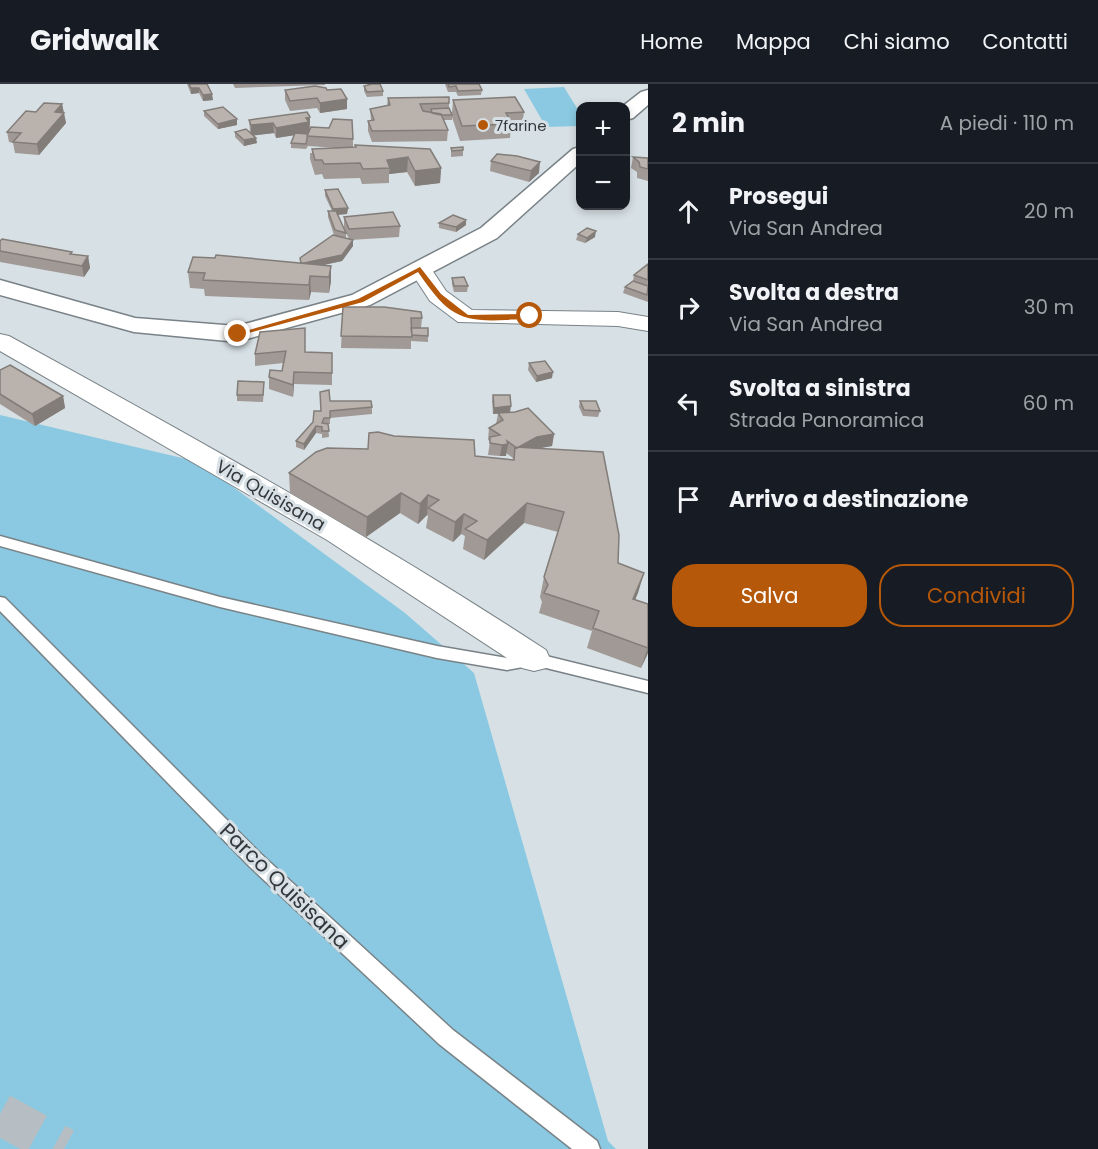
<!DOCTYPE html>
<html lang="it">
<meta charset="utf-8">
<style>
:root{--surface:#171b24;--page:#20242c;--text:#f1f3f6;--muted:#9ea1a6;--line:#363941;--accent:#b65809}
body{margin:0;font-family:Poppins,sans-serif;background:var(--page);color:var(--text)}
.controls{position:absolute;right:18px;top:18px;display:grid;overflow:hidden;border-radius:12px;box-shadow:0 3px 9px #0003}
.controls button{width:54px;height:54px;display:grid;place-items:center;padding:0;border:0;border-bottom:2px solid var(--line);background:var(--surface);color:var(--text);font:30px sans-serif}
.stop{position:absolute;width:18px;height:18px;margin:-14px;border:4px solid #b65809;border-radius:50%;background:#fff}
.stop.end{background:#b65809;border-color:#fff;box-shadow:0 2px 6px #0008}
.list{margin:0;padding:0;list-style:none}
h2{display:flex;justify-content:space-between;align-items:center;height:78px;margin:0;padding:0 24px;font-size:26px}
h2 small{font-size:20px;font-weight:400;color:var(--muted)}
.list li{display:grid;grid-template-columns:39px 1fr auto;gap:18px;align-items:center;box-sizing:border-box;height:96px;padding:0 24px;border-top:2px solid var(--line)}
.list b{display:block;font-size:22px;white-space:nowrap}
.list p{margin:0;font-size:20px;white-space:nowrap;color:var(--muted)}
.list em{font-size:20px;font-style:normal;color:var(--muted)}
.actions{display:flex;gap:12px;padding:18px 24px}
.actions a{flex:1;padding:14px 0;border:2px solid var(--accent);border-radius:24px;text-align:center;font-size:21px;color:var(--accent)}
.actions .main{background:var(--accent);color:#fff}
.icon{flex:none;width:33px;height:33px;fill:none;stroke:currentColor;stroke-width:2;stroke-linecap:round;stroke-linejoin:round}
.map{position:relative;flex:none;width:648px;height:1065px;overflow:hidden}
header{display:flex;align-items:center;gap:36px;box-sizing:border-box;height:84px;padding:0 30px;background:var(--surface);border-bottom:2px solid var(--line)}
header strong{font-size:28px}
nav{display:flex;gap:33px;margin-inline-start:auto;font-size:21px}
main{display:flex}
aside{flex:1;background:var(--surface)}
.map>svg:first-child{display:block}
.green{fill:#8ac9e1}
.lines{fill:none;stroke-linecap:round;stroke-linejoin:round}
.highway-tunnel{stroke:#b6bec3;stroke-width:42;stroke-dasharray:42 21;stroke-linecap:butt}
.lane-casing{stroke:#798286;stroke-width:3}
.street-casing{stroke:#798286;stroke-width:2}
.secondary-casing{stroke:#798286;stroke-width:3}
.lane{fill:#fff;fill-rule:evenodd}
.street{fill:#fff;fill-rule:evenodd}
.secondary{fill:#fff;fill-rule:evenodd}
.wall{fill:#a09995}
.shaded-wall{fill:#827d79}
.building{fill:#bab2ad;stroke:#827d79;stroke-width:1.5}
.route{fill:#b65809}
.poi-dot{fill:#b65809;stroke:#d7e0e5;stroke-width:2}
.labels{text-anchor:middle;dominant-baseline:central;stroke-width:6;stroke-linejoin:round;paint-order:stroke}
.far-poi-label{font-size:15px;fill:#34383a;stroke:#d7e0e5;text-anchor:start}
.street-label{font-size:18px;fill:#34383a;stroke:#d7e0e5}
.near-street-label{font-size:21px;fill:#34383a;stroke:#d7e0e5}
</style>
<header>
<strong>Gridwalk</strong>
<nav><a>Home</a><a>Mappa</a><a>Chi siamo</a><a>Contatti</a></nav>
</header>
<main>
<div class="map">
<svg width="648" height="1065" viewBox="0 0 648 1065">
<rect width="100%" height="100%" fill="#d7e0e5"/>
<path class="green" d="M 564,3 L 580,29 L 580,42 L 546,43 L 524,5 Z
M 0,331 L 199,378 L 405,529 L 474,589 L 608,1057 L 616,1065 L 0,1065 Z"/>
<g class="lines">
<path class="highway-tunnel" d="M 0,1030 L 64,1065"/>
<defs>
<path id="lane" d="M 0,452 L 220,513 L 437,562 L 507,574 L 534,569 L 648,597 L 648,609 L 534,581 L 507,586 L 437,574 L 220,523 L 0,462 Z
M 0,513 L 5,514 L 261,770 L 453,946 L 597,1057 L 600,1065 L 572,1065 L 439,960 L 249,782 L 0,527 Z"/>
<path id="street" d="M 420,178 L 428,180 L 446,207 L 472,226 L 618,228 L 648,233 L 648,247 L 618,242 L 458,238 L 430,217 L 409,185 L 412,180 Z
M 0,250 L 9,252 C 191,352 372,452 546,566 L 550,575 L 546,584 L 534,587 L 522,584 L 327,456 L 0,267 Z"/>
<path id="secondary" d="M 648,6 L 648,21 L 633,34 L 626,36 L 623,22 L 641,8 Z
M 580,63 L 580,79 L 497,154 L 370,221 L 247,255 L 238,258 L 134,248 L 0,211 L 0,196 L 135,234 L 237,242 L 352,211 L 481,144 L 573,65 Z"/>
</defs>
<use href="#lane" class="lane-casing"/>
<use href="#street" class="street-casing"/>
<use href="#secondary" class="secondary-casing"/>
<use href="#lane" class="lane"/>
<use href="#street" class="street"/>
<use href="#secondary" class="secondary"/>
</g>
<path class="wall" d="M 187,0 L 207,0 L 213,16 L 203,17 L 199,9 L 191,10 Z
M 233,0 L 325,0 L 325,1 L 235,4 Z
M 445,0 L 479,0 L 482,6 L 481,11 L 458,12 L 456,8 L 448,8 Z
M 364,2 L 383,7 L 383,12 L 367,13 L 364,7 Z
M 285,6 L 327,6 L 347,25 L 320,29 L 317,24 L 290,27 L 285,16 Z
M 449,13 L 449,24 L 452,29 L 453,16 L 524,28 L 522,42 L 511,43 L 510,54 L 460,57 L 452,33 L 452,36 L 443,36 L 448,46 L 447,57 L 372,58 L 368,47 L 368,37 L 371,36 L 370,25 L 387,21 L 388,14 Z
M 62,20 L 66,39 L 39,71 L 15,69 L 13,59 L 9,58 L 7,48 L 36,28 Z
M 204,27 L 237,35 L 237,41 L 218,45 L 204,32 Z
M 310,33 L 310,43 L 353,55 L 353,64 L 355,63 L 355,61 L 430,65 L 441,84 L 440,99 L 415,102 L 407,88 L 389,90 L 389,99 L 362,100 L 360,94 L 324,95 L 322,90 L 315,91 L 310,75 L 310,69 L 312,69 L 312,65 L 338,64 L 308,62 L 306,65 L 291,64 L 291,59 L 294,51 L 276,54 L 274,49 L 254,51 L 257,59 L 244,62 L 235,53 L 235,48 L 250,48 L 249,36 Z
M 463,63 L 463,72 L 451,73 L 451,64 Z
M 633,73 L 648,74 L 648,97 L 637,94 L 637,88 L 631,84 Z
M 491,77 L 539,89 L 529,98 L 490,87 Z
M 325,106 L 348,124 L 347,130 L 338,131 L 346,149 L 346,154 L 349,155 L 344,144 L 344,133 L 400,142 L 399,153 L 350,156 L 353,156 L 353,162 L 342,177 L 322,181 L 331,182 L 331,197 L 329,209 L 311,208 L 309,216 L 205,212 L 204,205 L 190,204 L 188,188 L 301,179 L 334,151 L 328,133 L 328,127 L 332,127 L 325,112 Z
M 439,139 L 466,141 L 456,148 L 439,144 Z
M 578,150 L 595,153 L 585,159 L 576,156 Z
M 0,157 L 72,168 L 72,170 L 88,172 L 90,184 L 84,193 L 0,178 Z
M 648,180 L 648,218 L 623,209 L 625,203 L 633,197 L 634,191 Z
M 452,194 L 468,202 L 467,208 L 454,208 L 452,200 Z
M 343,223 L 422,234 L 421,244 L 428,252 L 428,258 L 411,257 L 411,265 L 341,264 Z
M 260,248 L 305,268 L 332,269 L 332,301 L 294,300 L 293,313 L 269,305 L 269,293 L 282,287 L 283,279 L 255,282 L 255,270 Z
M 529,279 L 552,294 L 536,298 L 528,286 Z
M 0,286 L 63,312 L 65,324 L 35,342 L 0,320 Z
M 264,304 L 263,318 L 237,317 L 237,311 Z
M 493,311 L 510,328 L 503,329 L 554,350 L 552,362 L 540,364 L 618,479 L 644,489 L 635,516 L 648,520 L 648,569 L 641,584 L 587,564 L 592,547 L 539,529 L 542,518 L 540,513 L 544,493 L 558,448 L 524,439 L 484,476 L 463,465 L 465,452 L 461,450 L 453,458 L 426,444 L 428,432 L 427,431 L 418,440 L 400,429 L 366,453 L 290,409 L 289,389 L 368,365 L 394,352 L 475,372 L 512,376 L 513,374 L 506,369 L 506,372 L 500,372 L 488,371 L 490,357 L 488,356 L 489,344 L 496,340 L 498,330 L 493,330 L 492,317 Z
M 330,317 L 372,323 L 372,330 L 330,334 L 330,340 L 328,340 L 329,353 L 322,354 L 322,350 L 316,349 L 304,366 L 296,363 L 296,357 L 313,338 L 320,327 Z
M 580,317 L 600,327 L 598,333 L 583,332 L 579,323 Z"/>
<path class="shaded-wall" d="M 191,4 L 199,4 L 199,9 L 191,10 Z
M 212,10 L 213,16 L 203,17 L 203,11 Z
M 347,15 L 347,25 L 320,29 L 320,19 Z
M 62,20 L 66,39 L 39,71 L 37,60 L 55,28 Z
M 310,33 L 309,49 L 276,54 L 276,44 Z
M 237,35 L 237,41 L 218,45 L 218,40 Z
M 273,39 L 274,49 L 251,52 L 251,41 Z
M 256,54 L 257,59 L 244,62 L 244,56 Z
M 408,73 L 407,88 L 389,90 L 390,84 L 387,76 Z
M 540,78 L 539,89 L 529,98 L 531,87 Z
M 441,84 L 440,99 L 415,102 L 415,87 Z
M 348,124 L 347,130 L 333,131 L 333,125 Z
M 466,136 L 466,141 L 456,148 L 456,143 Z
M 596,147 L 595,153 L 585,159 L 587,154 Z
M 353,156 L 353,162 L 342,177 L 301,186 L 301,180 Z
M 88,172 L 90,184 L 84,193 L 82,182 Z
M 331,182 L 331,197 L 329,209 L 329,193 Z
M 310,192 L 311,208 L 309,216 L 309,201 Z
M 294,288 L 294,300 L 293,313 L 293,301 Z
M 553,288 L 552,294 L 536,298 L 537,292 Z
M 63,312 L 65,324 L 35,342 L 32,330 Z
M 511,322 L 510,328 L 493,330 L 494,324 Z
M 316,342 L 316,349 L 304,366 L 304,360 Z
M 554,350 L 552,362 L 535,365 L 517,364 L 537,353 Z
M 508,360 L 506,372 L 500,372 L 502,361 Z
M 401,409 L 400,429 L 366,453 L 367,433 Z
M 428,411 L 427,431 L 418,440 L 420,420 Z
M 527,419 L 524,439 L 484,476 L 487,456 Z
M 464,430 L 461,450 L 453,458 L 455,438 Z
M 644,489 L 638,509 L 627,535 L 633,515 Z
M 648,563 L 648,569 L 641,584 Z"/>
<path class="building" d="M 189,0 L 207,0 L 212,10 L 203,11 L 199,4 L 191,4 Z
M 372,0 L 380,0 L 383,7 L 367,8 L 364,2 Z
M 448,0 L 479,0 L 482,6 L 458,7 L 456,2 L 449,3 Z
M 315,2 L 326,4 L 327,6 L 341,5 L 347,15 L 320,19 L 317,14 L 290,17 L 285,6 Z
M 449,13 L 449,19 L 420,20 L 423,27 L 441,30 L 448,46 L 372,47 L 368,37 L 374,36 L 370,25 L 390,21 L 388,14 Z
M 515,13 L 524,28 L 506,29 L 512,40 L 462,42 L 453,16 Z
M 44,19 L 62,20 L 55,28 L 64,29 L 37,60 L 13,58 L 21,49 L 7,48 L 26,27 L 36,28 Z
M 223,23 L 237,35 L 218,40 L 204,27 Z
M 449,24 L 452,31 L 441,31 L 432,29 L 431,25 Z
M 307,28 L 310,33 L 306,34 L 309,38 L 276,44 L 273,39 L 251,41 L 249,36 Z
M 333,35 L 352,36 L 353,55 L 307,52 L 311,43 L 329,44 Z
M 246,45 L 256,54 L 244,56 L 235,48 Z
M 295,49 L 308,50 L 306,60 L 291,59 Z
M 355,61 L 430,65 L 441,84 L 415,87 L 408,73 L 387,76 L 390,84 L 363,85 L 360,79 L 324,80 L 322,76 L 315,76 L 312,65 L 356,63 Z
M 463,63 L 463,66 L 452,67 L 451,64 Z
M 497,70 L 517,72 L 540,78 L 531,87 L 491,77 Z
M 633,73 L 648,74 L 648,85 L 640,83 L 639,78 Z
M 338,105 L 348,124 L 333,125 L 325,106 Z
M 328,127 L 336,127 L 346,149 L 335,146 Z
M 393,128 L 400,142 L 349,145 L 344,133 Z
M 453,131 L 466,136 L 456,143 L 439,139 Z
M 587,144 L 596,147 L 587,154 L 578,150 Z
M 333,151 L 353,156 L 342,171 L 304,179 L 301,179 L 300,174 Z
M 2,155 L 72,168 L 70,170 L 88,172 L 82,182 L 0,167 L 0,157 Z
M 216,171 L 331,182 L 329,193 L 310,192 L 309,201 L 203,196 L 205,189 L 188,188 L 193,173 L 215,174 Z
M 648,180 L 648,196 L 634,191 Z
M 464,193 L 468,202 L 454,202 L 452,194 Z
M 633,197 L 648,202 L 647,211 L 625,203 Z
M 343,223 L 384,223 L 421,228 L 422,234 L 411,234 L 412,253 L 341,252 Z
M 305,244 L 305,268 L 332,269 L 332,289 L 294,288 L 293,301 L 269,293 L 270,286 L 282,287 L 286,267 L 255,270 L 260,248 Z
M 411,244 L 428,244 L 428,252 L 412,251 Z
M 545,277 L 553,288 L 537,292 L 529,279 Z
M 10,281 L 63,312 L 32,330 L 0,310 L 0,286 Z
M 238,297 L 264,298 L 263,311 L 237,311 Z
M 329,306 L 330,317 L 371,317 L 372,323 L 330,327 L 330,334 L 324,334 L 322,339 L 328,340 L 329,347 L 322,347 L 322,343 L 316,342 L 304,360 L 296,357 L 313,338 L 314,327 L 321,327 L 320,308 Z
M 493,311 L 510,311 L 511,322 L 494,324 Z
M 580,317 L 596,317 L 600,327 L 584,326 Z
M 528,324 L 554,350 L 537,353 L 517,364 L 507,357 L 508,360 L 502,361 L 490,359 L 490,353 L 500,351 L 489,344 L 503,336 L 498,329 L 515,328 Z
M 378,348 L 394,352 L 474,356 L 475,372 L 514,376 L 515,363 L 603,368 L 619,451 L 618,479 L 644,489 L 633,515 L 648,520 L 648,564 L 593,544 L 599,527 L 544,509 L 548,501 L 544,493 L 564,428 L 527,419 L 487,456 L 465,445 L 477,437 L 464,430 L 455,438 L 428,424 L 439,416 L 428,411 L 420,420 L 401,409 L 367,433 L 289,389 L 316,368 L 327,364 L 368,365 L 369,349 Z"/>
<path class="route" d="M 420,183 L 441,210 L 468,231 L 530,230 L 534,232 C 527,236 515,235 506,236 C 457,239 446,228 418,188 L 363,218 L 241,251 L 235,250 L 358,215 Z"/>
<circle class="poi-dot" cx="483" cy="41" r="6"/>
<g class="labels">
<g class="far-poi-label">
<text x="495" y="41">7farine</text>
</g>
<g class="street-label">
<text transform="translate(271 411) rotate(30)">Via Quisisana</text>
</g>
<g class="near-street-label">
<text transform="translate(285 802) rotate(44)">Parco Quisisana</text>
</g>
</g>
</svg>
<div class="controls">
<button>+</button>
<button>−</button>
</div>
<div class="stop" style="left:530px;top:232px"></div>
<div class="stop end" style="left:238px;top:250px"></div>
</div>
<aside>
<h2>2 min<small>A piedi · 110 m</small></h2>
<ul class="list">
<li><svg class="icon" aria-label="ahead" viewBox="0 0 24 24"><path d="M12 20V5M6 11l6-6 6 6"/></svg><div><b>Prosegui</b><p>Via San Andrea</p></div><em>20 m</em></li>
<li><svg class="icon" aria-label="right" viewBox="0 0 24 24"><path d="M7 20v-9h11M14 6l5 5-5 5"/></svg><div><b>Svolta a destra</b><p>Via San Andrea</p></div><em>30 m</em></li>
<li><svg class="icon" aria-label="left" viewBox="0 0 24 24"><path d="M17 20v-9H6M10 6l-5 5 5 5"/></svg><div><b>Svolta a sinistra</b><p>Strada Panoramica</p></div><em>60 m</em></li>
<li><svg class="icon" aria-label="arrive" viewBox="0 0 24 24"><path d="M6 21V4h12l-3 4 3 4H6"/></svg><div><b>Arrivo a destinazione</b></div></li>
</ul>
<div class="actions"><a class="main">Salva</a><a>Condividi</a></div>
</aside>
</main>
